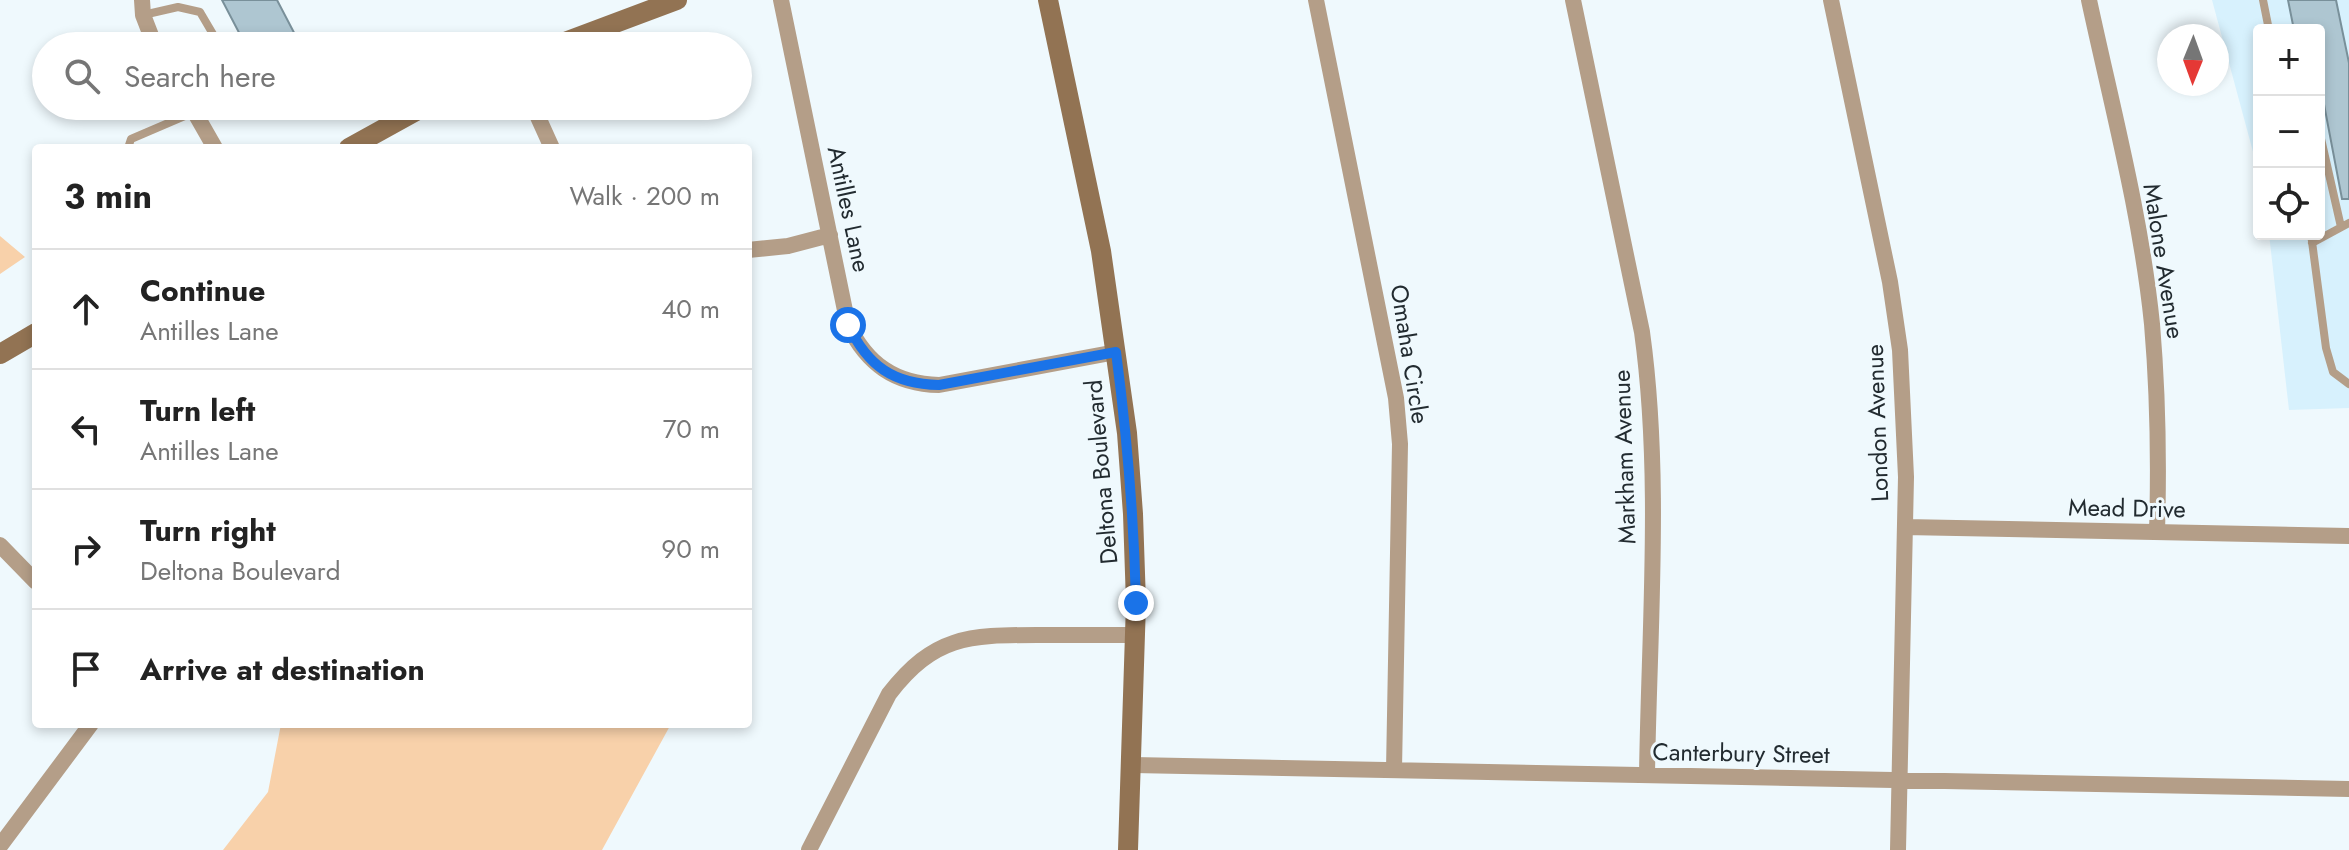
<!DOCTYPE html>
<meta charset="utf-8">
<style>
:root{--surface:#fff;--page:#f6f6f6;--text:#222;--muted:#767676;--line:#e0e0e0}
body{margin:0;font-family:Jost,sans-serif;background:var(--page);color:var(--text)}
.controls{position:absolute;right:24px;top:24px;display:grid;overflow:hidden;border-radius:8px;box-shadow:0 4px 12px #0003}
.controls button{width:72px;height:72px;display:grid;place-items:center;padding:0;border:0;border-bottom:2px solid var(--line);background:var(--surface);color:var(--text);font:40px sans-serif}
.compass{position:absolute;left:2157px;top:24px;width:72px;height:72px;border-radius:50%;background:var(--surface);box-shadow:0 4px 12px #0003;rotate:181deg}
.stop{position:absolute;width:24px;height:24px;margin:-18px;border:6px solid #1a73e8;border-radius:50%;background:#fff}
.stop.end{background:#1a73e8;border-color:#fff;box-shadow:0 2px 8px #0008}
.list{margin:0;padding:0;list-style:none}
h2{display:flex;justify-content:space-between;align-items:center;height:104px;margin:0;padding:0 32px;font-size:34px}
h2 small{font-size:26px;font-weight:400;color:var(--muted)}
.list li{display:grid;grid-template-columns:52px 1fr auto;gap:24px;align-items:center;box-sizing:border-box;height:120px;padding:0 32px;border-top:2px solid var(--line)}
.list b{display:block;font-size:30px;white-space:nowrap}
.list p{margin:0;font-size:26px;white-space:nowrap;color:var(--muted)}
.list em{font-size:26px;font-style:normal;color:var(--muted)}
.icon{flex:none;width:44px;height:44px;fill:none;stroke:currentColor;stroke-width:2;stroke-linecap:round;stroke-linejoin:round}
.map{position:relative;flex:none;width:2349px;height:850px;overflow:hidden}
.search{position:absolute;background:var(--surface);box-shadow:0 4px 12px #0003;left:32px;top:32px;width:720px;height:88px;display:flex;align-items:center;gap:20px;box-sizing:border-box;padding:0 28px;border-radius:44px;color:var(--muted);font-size:30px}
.panel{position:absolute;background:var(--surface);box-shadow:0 4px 12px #0003;left:32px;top:144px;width:720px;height:584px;border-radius:8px}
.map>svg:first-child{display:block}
.built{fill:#d7f1fd}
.green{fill:#f8d1aa}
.building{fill:#aec6d1;stroke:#79909a;stroke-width:2}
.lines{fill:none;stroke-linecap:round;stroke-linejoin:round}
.lane{stroke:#b49e88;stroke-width:8}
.street{stroke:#b49e88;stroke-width:16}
.secondary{stroke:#927353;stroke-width:20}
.route{stroke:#1a73e8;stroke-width:10}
.labels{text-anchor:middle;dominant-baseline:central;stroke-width:6;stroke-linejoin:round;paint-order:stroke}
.street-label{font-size:24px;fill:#222b30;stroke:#eff9fd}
</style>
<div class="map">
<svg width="2349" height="850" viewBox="0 0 2349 850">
<rect width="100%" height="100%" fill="#eff9fd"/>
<path class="built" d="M 2212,0 L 2349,0 L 2349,408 L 2289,410 L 2269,234 L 2319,234 L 2319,30 L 2259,30 L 2259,174 Z"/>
<path class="green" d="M 0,236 L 25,257 L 0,274 Z
M 281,724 L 671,724 L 602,850 L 223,850 L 268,792 Z"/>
<path class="building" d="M 222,0 L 277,0 L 301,46 L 246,46 Z
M 2288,0 L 2336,0 L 2349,63 L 2349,199 L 2342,199 L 2319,78 L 2319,30 L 2294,30 Z"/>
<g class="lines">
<path class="lane" d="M 2263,0 L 2269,30
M 143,15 L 178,7 L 200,12 L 220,46
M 254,106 L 258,113
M 2319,130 L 2341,227
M 128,148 L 131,139 L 194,112
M 2311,234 L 2326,348 L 2333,372 L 2349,384
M 2312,243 L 2349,223"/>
<path class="street" d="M 142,0 L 143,15 L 155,46
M 781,0 L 848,325 C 867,364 895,384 939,385 L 1116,352
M 1316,0 L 1396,398 L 1400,444 L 1394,770
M 1573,0 L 1642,332 C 1662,476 1649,630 1647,775
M 1831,0 L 1890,282 L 1900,350 L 1906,477 L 1898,850
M 2089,0 C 2112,107 2141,215 2152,324 C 2158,394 2159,463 2157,532
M 191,106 L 215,148
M 533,106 L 552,148
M 748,250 L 788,246 L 830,235
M 1905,527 L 2349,536
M 0,545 L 36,582
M 1133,765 L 2349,789
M 0,846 L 91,724
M 809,850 L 889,694 C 934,636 968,635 1037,635 C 1070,635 1103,635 1136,635"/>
<path class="secondary" d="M 1048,0 L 1101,251 L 1127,433 L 1133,514 L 1136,603 L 1128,850
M 554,46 L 677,0
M 349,148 L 425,106
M 0,354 L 36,333"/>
</g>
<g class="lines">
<path class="route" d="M 848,325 C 868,366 893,384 939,385 L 1116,352 C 1127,436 1134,518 1136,603"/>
</g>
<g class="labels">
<g class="street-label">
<text transform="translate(849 209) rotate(78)">Antilles Lane</text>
<text transform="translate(2164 261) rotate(81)">Malone Avenue</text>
<text transform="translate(1410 354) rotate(81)">Omaha Circle</text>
<text transform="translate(1877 423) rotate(-92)">London Avenue</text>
<text transform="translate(1624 457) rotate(-92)">Markham Avenue</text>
<text transform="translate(1101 472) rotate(-95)">Deltona Boulevard</text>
<text transform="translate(2127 508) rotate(1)">Mead Drive</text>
<text transform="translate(1741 753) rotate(1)">Canterbury Street</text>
</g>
</g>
</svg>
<div class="controls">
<button>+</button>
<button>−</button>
<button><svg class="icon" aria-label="locate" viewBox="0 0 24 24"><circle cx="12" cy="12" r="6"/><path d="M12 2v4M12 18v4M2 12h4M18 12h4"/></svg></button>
</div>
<svg class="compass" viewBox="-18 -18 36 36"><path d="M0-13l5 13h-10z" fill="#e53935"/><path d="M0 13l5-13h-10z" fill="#767676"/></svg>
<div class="stop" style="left:848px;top:325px"></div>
<div class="stop end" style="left:1136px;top:603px"></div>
<div class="search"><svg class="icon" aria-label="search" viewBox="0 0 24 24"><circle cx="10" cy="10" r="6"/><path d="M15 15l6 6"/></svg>Search here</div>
<section class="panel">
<h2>3 min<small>Walk · 200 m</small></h2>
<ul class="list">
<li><svg class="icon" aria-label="ahead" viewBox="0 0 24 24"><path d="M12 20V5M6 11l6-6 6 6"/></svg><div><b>Continue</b><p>Antilles Lane</p></div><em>40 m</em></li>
<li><svg class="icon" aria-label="left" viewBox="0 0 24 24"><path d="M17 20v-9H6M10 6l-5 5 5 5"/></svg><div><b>Turn left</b><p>Antilles Lane</p></div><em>70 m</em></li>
<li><svg class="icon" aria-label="right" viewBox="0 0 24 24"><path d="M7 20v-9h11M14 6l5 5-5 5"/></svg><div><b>Turn right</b><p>Deltona Boulevard</p></div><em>90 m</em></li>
<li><svg class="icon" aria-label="arrive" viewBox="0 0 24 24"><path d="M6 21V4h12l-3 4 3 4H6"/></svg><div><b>Arrive at destination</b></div></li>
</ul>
</section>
</div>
